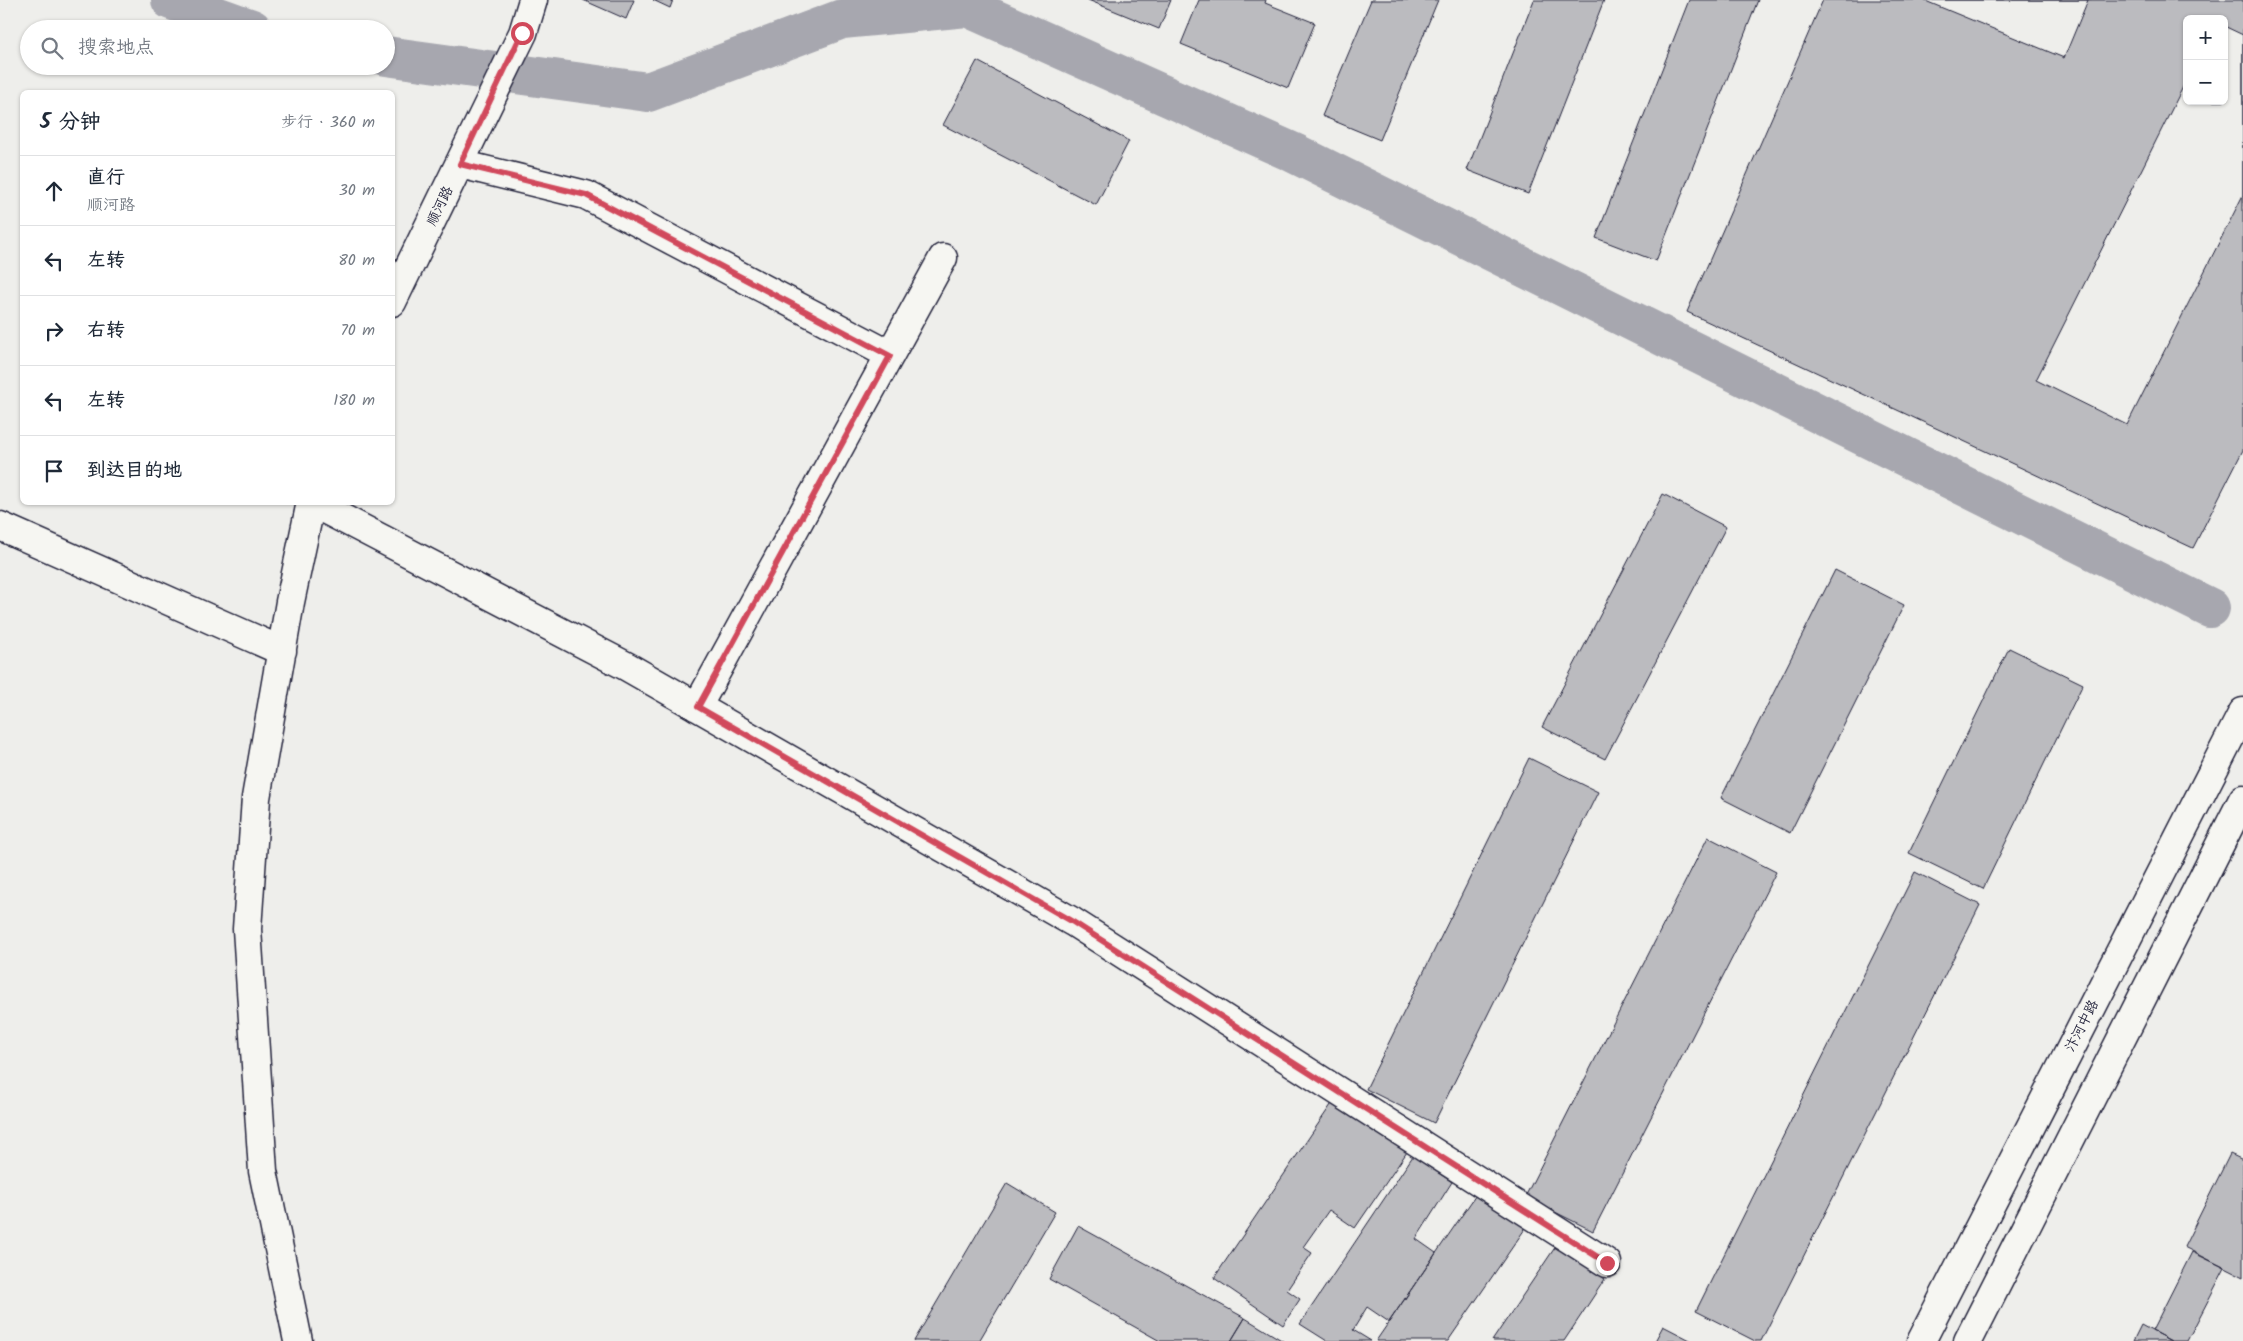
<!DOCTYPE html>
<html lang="zh">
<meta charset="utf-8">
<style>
:root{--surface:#fff;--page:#f2f2f3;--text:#1f2937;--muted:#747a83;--line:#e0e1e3}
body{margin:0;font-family:Kalam,"LXGW WenKai TC",sans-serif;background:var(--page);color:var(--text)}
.controls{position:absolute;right:15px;top:15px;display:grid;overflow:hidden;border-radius:8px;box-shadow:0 1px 4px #0004}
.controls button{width:45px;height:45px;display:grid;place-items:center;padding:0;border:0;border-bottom:1px solid var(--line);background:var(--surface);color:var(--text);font:25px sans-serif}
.stop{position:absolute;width:15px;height:15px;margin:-11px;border:4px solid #d1495b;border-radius:50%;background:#fff}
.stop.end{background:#d1495b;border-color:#fff;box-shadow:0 1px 5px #0008}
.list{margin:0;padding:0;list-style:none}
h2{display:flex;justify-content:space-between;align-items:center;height:65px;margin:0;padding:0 20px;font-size:21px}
h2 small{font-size:16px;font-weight:400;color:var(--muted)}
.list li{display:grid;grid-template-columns:32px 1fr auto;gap:15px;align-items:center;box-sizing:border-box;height:70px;padding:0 20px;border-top:1px solid var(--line)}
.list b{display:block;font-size:19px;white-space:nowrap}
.list p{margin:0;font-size:16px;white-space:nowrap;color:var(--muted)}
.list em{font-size:16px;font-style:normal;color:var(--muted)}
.icon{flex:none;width:28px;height:28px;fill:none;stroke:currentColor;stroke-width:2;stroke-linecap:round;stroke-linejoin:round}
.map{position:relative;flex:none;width:2243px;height:1341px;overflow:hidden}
.search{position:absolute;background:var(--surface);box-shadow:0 1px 4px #0004;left:20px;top:20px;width:375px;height:55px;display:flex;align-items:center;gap:12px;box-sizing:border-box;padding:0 18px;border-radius:28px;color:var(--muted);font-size:19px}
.panel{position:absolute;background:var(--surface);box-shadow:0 1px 4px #0004;left:20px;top:90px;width:375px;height:415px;border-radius:8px}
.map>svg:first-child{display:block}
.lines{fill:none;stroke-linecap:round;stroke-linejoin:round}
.canal{stroke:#a7a7af;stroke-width:40}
.building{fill:#bbbbbf;stroke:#22223b;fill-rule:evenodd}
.street-casing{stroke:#22223b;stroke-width:31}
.secondary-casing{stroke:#22223b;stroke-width:31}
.street{stroke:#f6f6f2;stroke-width:28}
.secondary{stroke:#f6f6f2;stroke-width:28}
.route{stroke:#d1495b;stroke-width:6}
.labels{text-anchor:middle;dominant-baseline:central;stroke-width:5;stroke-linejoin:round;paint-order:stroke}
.street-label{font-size:14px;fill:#22223b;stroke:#f6f6f2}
</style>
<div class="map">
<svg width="2243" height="1341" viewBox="0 0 2243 1341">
<rect width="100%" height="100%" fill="#eeeeeb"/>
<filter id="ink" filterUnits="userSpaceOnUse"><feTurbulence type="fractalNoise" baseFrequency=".02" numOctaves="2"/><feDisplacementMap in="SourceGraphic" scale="10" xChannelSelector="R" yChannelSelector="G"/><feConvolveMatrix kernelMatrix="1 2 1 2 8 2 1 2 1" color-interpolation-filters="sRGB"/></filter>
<g filter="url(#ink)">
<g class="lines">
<path class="canal" d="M 171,0 L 252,29
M 386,56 L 648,92 L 842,19 L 967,7 L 1294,153 L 2210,608"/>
</g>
<path class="building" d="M 583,0 L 634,0 L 626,19 Z
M 653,0 L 673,0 L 670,8 Z
M 1088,0 L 1171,0 L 1159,29 Z
M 1199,0 L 1266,0 L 1265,3 L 1315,23 L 1288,88 L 1181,44 Z
M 1371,0 L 1438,0 L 1380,140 L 1322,116 Z
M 1534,0 L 1604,0 L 1528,194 L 1467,170 Z
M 1689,0 L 1758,0 L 1656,261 L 1596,238 Z
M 1823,0 L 2243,0 L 2243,450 L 2193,548 L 1687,312 ZM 2187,19 L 2224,19 L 2224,101 L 2187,101 Z
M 1923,0 L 2088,0 L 2064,58 Z
M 2224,26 L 2243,35 L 2243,195 L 2127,425 L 2036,380 L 2187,79 L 2187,101 L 2224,101 Z
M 977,61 L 1129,141 L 1096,205 L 943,125 Z
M 1663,494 L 1726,527 L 1605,759 L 1542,727 Z
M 1835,570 L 1904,605 L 1790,833 L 1721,798 Z
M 2009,648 L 2083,684 L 1983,889 L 1909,853 Z
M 1529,758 L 1598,792 L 1434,1123 L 1366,1089 Z
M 1708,837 L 1776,872 L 1593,1231 L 1525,1197 Z
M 1915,872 L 1980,905 L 1761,1341 L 1755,1341 L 1696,1311 Z
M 1333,1102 L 1407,1152 L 1355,1228 L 1329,1210 L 1303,1247 L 1312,1253 L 1287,1290 L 1300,1299 L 1283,1325 L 1214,1278 Z
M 2230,1154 L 2243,1160 L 2243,1277 L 2184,1247 Z
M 1413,1156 L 1452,1182 L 1416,1239 L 1436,1253 L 1389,1322 L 1367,1307 L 1353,1330 L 1371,1341 L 1327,1341 L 1300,1324 Z
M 1007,1183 L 1055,1212 L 979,1341 L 914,1341 Z
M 1480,1189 L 1529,1223 L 1448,1341 L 1376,1341 Z
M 1078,1226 L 1245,1318 L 1231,1341 L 1160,1341 L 1049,1279 Z
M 1556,1246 L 1605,1279 L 1564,1341 L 1492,1341 Z
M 2192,1252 L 2225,1268 L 2187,1341 L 2171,1341 L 2152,1331 Z
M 1245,1318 L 1283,1341 L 1231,1341 Z
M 2141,1325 L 2152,1331 L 2171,1341 L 2133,1341 Z
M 1663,1326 L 1692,1341 L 1655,1341 Z"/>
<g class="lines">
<defs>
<path id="street" d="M 460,164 L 586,195 L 890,355
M 392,302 L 523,33 L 533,0
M 311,502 L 626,666 L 1073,922 L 1607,1263
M 0,526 L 282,651
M 697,707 L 943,258
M 298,1341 L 263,1171 L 247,929 L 256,798 L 290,602 L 311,502"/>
<path id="secondary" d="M 1921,1341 L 2243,712
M 1968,1341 L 2243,799"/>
</defs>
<use href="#street" class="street-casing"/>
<use href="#secondary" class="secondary-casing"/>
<use href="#street" class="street"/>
<use href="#secondary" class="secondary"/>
</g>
</g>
<g class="lines" filter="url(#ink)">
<path class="route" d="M 522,33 L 460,164 L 586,195 L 890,356 L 698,707 L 1073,922 L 1607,1263"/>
</g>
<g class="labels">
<g class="street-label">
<text transform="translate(440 206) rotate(-64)">顺河路</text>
<text transform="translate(2082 1026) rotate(-63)">汴河中路</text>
</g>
</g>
</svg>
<div class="controls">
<button>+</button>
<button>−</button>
</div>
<div class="stop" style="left:522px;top:33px"></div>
<div class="stop end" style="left:1607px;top:1263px"></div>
<div class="search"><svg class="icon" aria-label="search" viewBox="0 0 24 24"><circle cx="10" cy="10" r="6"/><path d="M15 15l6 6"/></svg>搜索地点</div>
<section class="panel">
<h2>5 分钟<small>步行 · 360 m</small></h2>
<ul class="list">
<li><svg class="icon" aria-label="ahead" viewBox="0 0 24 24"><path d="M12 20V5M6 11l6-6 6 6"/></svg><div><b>直行</b><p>顺河路</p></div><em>30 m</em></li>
<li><svg class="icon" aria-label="left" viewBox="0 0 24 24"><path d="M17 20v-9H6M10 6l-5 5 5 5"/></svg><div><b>左转</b></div><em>80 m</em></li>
<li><svg class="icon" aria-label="right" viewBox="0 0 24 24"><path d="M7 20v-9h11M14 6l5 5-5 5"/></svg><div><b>右转</b></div><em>70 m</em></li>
<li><svg class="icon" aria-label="left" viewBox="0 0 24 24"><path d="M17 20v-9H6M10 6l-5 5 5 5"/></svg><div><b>左转</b></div><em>180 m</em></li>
<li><svg class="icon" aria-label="arrive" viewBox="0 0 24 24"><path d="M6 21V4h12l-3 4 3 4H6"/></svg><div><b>到达目的地</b></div></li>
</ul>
</section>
</div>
